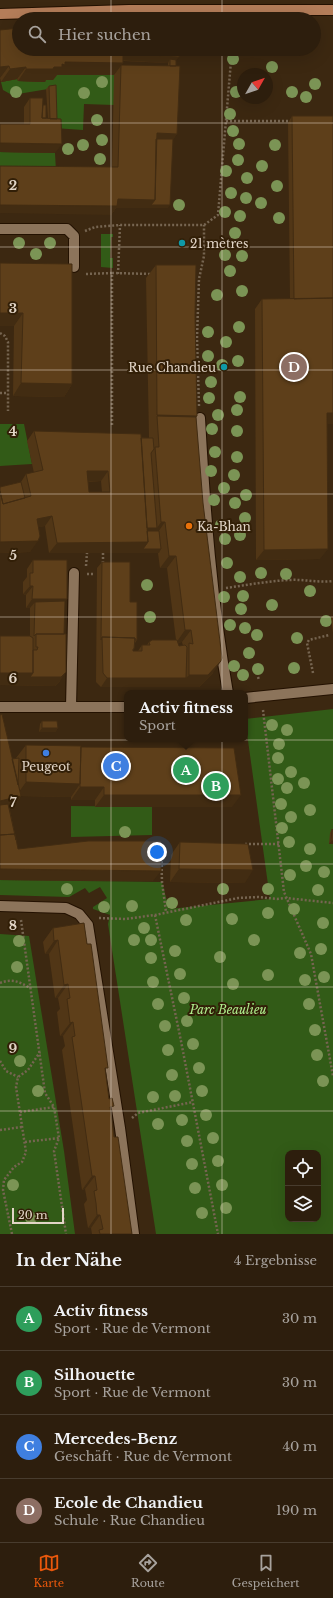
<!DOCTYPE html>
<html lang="de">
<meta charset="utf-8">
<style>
:root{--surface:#2d1e0d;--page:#352716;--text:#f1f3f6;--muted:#a7a29d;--line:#483c2e;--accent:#ea580c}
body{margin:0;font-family:"Libre Baskerville",serif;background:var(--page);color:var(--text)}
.controls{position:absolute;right:12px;bottom:12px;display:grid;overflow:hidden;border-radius:8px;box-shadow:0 4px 16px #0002}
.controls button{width:36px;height:36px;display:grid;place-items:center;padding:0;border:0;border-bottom:1px solid var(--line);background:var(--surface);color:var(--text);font:20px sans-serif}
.compass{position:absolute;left:237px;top:68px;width:36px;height:36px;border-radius:50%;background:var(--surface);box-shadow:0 4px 16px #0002;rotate:50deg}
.scale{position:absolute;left:12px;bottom:10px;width:52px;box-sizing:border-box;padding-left:4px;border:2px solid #e2d5c7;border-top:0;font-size:11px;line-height:14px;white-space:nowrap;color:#e2d5c7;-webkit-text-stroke:3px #321f07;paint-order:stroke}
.you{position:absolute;left:157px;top:852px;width:14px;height:14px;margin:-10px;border:3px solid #fff;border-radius:50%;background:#1a73e8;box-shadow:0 0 0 6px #1a73e833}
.badge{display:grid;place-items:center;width:26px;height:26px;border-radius:50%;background:var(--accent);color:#fff;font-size:13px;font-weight:700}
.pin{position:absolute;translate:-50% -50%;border:2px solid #fff;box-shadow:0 1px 4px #0006}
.popup{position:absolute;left:124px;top:690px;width:124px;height:52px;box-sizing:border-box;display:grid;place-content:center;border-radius:8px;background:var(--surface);filter:drop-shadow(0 1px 3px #0005);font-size:13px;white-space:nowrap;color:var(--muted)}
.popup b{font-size:15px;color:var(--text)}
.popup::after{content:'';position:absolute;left:50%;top:100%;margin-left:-8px;border:8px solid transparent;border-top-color:var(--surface)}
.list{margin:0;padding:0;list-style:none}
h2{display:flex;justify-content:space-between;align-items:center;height:52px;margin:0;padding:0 16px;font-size:17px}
h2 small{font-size:13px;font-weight:400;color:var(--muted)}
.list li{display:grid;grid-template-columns:26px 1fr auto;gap:12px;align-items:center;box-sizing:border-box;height:64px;padding:0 16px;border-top:1px solid var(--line)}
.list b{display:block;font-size:15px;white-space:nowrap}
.list p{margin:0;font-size:13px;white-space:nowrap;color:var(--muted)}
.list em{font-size:13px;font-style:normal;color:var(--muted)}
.icon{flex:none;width:22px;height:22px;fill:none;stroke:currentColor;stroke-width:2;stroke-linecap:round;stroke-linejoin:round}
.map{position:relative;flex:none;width:333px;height:1234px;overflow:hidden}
.search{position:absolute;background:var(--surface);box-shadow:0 4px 16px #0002;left:12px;right:12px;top:12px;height:44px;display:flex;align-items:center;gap:10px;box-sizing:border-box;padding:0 14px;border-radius:22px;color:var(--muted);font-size:15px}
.sheet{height:308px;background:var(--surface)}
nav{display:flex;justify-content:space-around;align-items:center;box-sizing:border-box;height:56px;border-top:1px solid var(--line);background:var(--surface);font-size:11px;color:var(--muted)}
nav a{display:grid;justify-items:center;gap:2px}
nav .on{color:var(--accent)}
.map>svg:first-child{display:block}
.green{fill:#325b17;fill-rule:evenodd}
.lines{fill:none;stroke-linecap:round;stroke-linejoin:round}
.minor-casing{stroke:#231100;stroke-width:12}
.major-casing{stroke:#231100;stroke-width:12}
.path{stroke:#766551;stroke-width:2.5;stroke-dasharray:2 2;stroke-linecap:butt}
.minor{stroke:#8c745b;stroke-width:10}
.major{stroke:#b47d59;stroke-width:10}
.tree{fill:#7b9455}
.wall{fill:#513616;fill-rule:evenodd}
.shaded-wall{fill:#422c12}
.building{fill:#5e3f1a;stroke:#422c12;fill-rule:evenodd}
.grid{fill:none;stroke:#e2d5c7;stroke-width:1;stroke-opacity:0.55}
.culture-dot{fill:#0f9aa8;stroke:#321f07;stroke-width:1.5}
.food-dot{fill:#e8710a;stroke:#321f07;stroke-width:1.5}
.shop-dot{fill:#3f7fe0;stroke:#321f07;stroke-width:1.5}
.labels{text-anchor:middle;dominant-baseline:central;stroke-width:4;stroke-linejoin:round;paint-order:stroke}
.poi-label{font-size:12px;fill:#e2d5c7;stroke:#321f07;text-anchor:start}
.park-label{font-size:12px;font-style:italic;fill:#aeed8c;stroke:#321f07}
.grid-label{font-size:13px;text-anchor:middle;font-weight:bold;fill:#e2d5c7;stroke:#321f07;stroke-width:4;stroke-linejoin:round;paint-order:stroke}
</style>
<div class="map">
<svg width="333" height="1234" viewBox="0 0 333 1234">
<rect width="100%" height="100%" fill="#3c2811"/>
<path class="green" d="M 56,75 L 114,75 L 114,105 L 84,104 L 83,130 L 54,128 L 54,88 L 12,95 L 3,90 L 1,82 L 17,79 L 18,81 L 44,82 L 45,80 Z
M 0,152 L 55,153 L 56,171 L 0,170 Z
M 101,234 L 113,234 L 113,237 L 111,237 L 110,258 L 113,258 L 113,268 L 101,267 Z
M 0,424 L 24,424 L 32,464 L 0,466 Z
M 333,709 L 333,1234 L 156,1234 L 108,924 L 110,915 L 93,909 L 93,907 L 107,898 L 100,887 L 89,893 L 85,888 L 69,897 L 0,895 L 0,880 L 162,882 L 169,909 L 270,899 L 245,719 ZM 288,1153 L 318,1153 L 318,1219 L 288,1219 Z
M 71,806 L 152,807 L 152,835 L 71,837 Z
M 0,934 L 29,936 L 64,1151 L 75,1234 L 0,1234 Z"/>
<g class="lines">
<defs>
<path id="minor" d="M 0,229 L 67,229 L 74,236 L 74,267
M 200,418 C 205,510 212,602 228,693
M 245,698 L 333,689
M 0,707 L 127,707
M 71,707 L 74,573
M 0,906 L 66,908 L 79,914 L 88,925 L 120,1128 L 134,1234"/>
<path id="major" d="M 0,14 L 129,10 L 333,10"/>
</defs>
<use href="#minor" class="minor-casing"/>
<use href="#major" class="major-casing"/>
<path class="path" d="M 226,121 L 292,121
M 85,231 L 95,227 L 120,225 L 204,225 L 218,215 L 232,49
M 112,273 L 152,274
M 86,274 L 112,273 L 112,425
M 118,274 L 120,225
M 0,333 L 5,336 L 8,342 L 8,411
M 0,393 L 8,393
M 199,406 L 197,338 L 199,279 L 204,256 L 204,225
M 103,553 L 103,564
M 86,566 L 87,553
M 87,574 L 93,574
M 226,588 C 247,585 268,581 289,580 C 304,579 318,583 333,581
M 313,673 L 307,643 L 309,640 L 329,635
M 258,677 L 259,680
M 263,710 L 284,892 L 311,954 L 333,1076
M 245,844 L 279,844
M 161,845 L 162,882 L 166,912
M 155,915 L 181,1041 L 218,1234
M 99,918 L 125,919 L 155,915 L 238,898 L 258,897 L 277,899 L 286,898 L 333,903
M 21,920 L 45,1093 L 54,1107 L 59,1138 L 54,1151 L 66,1234
M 0,983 C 12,978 20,982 30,988
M 0,1061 L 6,1071 L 18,1077
M 20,1112 L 54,1107
M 132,1118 L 138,1113 L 193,1102
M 0,1130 L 22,1127
M 25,1142 L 59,1138
M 12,1234 L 3,1190 L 4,1180 L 14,1167 L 22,1162 L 26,1152 L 16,1087 L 18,1077 L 28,1070 L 40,1052"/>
<use href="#minor" class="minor"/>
<use href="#major" class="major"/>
</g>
<g class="tree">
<circle cx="233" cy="59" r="6"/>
<circle cx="272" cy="67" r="6"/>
<circle cx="102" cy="82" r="6"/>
<circle cx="315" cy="84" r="6"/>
<circle cx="16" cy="92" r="6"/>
<circle cx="236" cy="92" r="6"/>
<circle cx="292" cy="92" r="6"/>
<circle cx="84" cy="93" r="6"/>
<circle cx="306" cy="97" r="6"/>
<circle cx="230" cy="114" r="6"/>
<circle cx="97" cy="120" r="6"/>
<circle cx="233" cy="131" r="6"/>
<circle cx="102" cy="140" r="6"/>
<circle cx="239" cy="144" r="6"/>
<circle cx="83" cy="145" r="6"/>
<circle cx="275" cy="145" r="6"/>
<circle cx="68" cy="149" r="6"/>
<circle cx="100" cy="159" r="6"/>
<circle cx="238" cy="160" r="6"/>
<circle cx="262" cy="166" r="6"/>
<circle cx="226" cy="171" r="6"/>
<circle cx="247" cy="178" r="6"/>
<circle cx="277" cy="186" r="6"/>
<circle cx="231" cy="193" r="6"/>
<circle cx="246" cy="198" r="6"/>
<circle cx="261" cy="203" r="6"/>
<circle cx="179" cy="205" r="6"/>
<circle cx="225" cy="212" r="6"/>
<circle cx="240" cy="216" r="6"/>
<circle cx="279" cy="218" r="6"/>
<circle cx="235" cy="233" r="6"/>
<circle cx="19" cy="243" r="6"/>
<circle cx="50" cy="243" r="6"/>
<circle cx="36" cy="254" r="6"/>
<circle cx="225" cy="255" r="6"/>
<circle cx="242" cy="256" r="6"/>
<circle cx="230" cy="271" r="6"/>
<circle cx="242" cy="291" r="6"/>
<circle cx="217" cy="295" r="6"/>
<circle cx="239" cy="327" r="6"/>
<circle cx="208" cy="332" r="6"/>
<circle cx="226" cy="342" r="6"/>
<circle cx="208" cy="356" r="6"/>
<circle cx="238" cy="361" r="6"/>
<circle cx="222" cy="365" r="6"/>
<circle cx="211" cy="382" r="6"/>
<circle cx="240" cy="397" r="6"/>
<circle cx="209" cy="398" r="6"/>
<circle cx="237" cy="410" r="6"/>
<circle cx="218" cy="415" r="6"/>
<circle cx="212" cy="429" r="6"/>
<circle cx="237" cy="431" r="6"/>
<circle cx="215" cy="452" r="6"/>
<circle cx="237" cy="457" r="6"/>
<circle cx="211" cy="471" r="6"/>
<circle cx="234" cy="475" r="6"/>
<circle cx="224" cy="488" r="6"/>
<circle cx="246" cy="495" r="6"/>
<circle cx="214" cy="500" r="6"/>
<circle cx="235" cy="503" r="6"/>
<circle cx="245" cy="518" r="6"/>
<circle cx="221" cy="525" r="6"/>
<circle cx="240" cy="535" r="6"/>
<circle cx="225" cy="539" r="6"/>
<circle cx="227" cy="563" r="6"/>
<circle cx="261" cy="573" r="6"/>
<circle cx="286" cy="574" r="6"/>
<circle cx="240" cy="577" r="6"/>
<circle cx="147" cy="585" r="6"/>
<circle cx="310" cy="591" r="6"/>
<circle cx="243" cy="596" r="6"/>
<circle cx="224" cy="597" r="6"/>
<circle cx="272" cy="605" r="6"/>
<circle cx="241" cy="609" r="6"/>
<circle cx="150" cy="617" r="6"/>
<circle cx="326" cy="621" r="6"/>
<circle cx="230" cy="625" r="6"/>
<circle cx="245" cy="628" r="6"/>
<circle cx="257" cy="635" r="6"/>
<circle cx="297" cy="638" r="6"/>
<circle cx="249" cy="653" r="6"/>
<circle cx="234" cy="666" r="6"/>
<circle cx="294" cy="668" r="6"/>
<circle cx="258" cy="669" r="6"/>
<circle cx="243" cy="675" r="6"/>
<circle cx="272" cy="725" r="6"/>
<circle cx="287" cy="730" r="6"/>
<circle cx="279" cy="744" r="6"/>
<circle cx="278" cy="758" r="6"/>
<circle cx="291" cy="772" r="6"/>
<circle cx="278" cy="779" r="6"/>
<circle cx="304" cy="783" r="6"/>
<circle cx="287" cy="788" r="6"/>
<circle cx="281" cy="804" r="6"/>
<circle cx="310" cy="810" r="6"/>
<circle cx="291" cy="817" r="6"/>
<circle cx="282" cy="828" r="6"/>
<circle cx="125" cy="832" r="6"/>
<circle cx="289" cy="842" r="6"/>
<circle cx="310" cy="849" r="6"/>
<circle cx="306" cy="866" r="6"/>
<circle cx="324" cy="872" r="6"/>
<circle cx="290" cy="875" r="6"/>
<circle cx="67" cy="889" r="6"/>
<circle cx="223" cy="889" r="6"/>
<circle cx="268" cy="889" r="6"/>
<circle cx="318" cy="890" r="6"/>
<circle cx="172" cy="903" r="6"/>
<circle cx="132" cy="906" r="6"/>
<circle cx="104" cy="907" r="6"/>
<circle cx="294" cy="909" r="6"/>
<circle cx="268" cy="913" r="6"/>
<circle cx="232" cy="919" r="6"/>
<circle cx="186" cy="920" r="6"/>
<circle cx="323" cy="923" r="6"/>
<circle cx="144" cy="928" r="6"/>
<circle cx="134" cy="940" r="6"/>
<circle cx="151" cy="940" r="6"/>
<circle cx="254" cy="940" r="6"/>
<circle cx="19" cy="941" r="6"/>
<circle cx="321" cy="949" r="6"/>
<circle cx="175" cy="951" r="6"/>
<circle cx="300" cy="953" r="6"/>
<circle cx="220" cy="957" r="6"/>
<circle cx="151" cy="958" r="6"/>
<circle cx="17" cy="967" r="6"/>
<circle cx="180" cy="974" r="6"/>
<circle cx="268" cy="975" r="6"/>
<circle cx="324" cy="977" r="6"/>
<circle cx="305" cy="980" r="6"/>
<circle cx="153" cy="982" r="6"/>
<circle cx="233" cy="984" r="6"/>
<circle cx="184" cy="998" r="6"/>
<circle cx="158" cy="1004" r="6"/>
<circle cx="309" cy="1004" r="6"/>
<circle cx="187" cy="1021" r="6"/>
<circle cx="165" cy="1026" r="6"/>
<circle cx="315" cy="1030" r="6"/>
<circle cx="193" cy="1044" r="6"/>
<circle cx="168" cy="1050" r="6"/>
<circle cx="317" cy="1055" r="6"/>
<circle cx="20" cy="1061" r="6"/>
<circle cx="199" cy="1068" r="6"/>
<circle cx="172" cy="1075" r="6"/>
<circle cx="323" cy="1081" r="6"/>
<circle cx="38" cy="1091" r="6"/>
<circle cx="202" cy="1091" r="6"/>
<circle cx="175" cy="1096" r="6"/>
<circle cx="153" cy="1097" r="6"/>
<circle cx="206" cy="1115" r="6"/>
<circle cx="182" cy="1120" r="6"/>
<circle cx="158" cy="1124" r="6"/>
<circle cx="213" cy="1138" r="6"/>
<circle cx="187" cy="1141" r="6"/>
<circle cx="218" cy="1161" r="6"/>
<circle cx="192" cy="1164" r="6"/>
<circle cx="13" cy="1185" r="6"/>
<circle cx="222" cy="1185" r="6"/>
<circle cx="195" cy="1188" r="6"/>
<circle cx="226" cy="1208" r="6"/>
<circle cx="202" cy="1213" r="6"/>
<circle cx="31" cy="1218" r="6"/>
</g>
<path class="wall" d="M 0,30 L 176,60 L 177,134 L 173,139 L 168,208 L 116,208 L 111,215 L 114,75 L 57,75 L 53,80 L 46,80 L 45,82 L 18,81 L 17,79 L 1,82 L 0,78 ZM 123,61 L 168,63 L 168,66 L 121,65 L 123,63 Z
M 49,86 L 55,153 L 0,152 L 0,124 L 24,124 L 24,107 L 30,98 L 43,105 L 46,118 L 48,119 L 46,89 Z
M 292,116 L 327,424 L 320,559 L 256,560 L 255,309 L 262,299 L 290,299 L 288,123 Z
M 0,263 L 72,384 L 64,397 L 13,396 L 14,326 L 0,326 Z
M 156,265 L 195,315 L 197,416 L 196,417 L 213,673 L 199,687 L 101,687 L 96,682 L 97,568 L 102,562 L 130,602 L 137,640 L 135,643 L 134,649 L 133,651 L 138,651 L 142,645 L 147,645 L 149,642 L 176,640 L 167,568 L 160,568 L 158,553 L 49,553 L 45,526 L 38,527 L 30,552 L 0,553 L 0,487 L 21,482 L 26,474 L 34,473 L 27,441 L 34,431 L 149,438 L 146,278 ZM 101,481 L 102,492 L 89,492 L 88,482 ZM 182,642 L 183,646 L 179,646 L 177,643 Z
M 33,560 L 65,601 L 60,681 L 55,686 L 0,685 L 30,636 L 30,608 L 26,608 L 26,595 L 23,594 L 23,582 L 27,577 L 27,569 Z
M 333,616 L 333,633 L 331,618 Z
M 0,715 L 12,759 L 16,758 L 26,745 L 81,747 L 232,807 L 95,807 L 95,800 L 71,800 L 71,797 L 21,796 L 15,805 L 9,806 L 18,849 L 153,881 L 0,880 Z
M 42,721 L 58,728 L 55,732 L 39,732 L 40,724 Z
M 332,829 L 333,844 L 329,844 L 330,833 Z
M 180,842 L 245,883 L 170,882 L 171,855 Z
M 84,923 L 114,1137 L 132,1234 L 92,1234 L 91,1228 L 88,1228 L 84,1204 L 87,1200 L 85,1189 L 82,1190 L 62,1050 L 65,1046 L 63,1036 L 60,1036 L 57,1012 L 60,1009 L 58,998 L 55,998 L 49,954 L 45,954 L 43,942 L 53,928 Z"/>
<path class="shaded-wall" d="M 119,54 L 179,57 L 174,63 L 170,59 L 168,63 L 115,60 Z
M 65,62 L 123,63 L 114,75 L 57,75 L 53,80 L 46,80 L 45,82 L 18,81 L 26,69 L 54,67 L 62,64 Z
M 9,66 L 0,78 L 0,67 Z
M 26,67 L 17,79 L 1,82 L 10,69 Z
M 157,133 L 177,134 L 171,143 L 153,142 Z
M 0,143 L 62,144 L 55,153 L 0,152 Z
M 118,199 L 155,200 L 170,205 L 168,208 L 116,208 L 111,215 L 0,213 L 0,205 Z
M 0,313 L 23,313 L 14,326 L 0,326 Z
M 21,383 L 72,384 L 64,397 L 13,396 Z
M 327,413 L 333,413 L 333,424 L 320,424 Z
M 157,415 L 197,416 L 187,430 L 157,416 Z
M 87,471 L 108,471 L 101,481 L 80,482 Z
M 52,516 L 45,526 L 29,529 L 37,519 Z
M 161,522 L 165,522 L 156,535 L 142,535 L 144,528 L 157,528 Z
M 38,541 L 30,552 L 0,553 L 0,542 Z
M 148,542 L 161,549 L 159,553 L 49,553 L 57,543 Z
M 328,549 L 320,559 L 256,560 L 264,550 Z
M 169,556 L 176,556 L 167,568 L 160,568 Z
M 30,586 L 33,586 L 26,595 L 23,594 Z
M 32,599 L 67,599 L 60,608 L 35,602 L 30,608 L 26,608 Z
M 185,630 L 191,630 L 182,642 L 176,643 Z
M 221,661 L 213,673 L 199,687 L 101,687 L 107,678 L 186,678 L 189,675 Z
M 66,672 L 60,681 L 55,686 L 0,685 L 0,673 Z
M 42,728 L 58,728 L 55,732 L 39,732 Z
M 26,782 L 80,784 L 71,797 L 16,796 Z
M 80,787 L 104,787 L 95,800 L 71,800 Z
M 104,795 L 241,795 L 232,807 L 95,807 Z
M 21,796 L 15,805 L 0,808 L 0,801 Z
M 331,841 L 333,841 L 333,844 L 329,844 Z
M 0,869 L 161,871 L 153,881 L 0,880 Z
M 179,869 L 253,870 L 245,883 L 170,882 Z
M 58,940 L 49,954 L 45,954 L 54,941 Z
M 68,984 L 58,998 L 55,998 L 64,985 Z
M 73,1022 L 63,1036 L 60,1036 L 70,1023 Z
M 92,1176 L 95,1176 L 85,1189 L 82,1190 Z
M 97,1215 L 100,1215 L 91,1228 L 88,1228 Z"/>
<path class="building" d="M 19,28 L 19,49 L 123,49 L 123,63 L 65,62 L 65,65 L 62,64 L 62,67 L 54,67 L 53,69 L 26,69 L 26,67 L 10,69 L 9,66 L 0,67 L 0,30 Z
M 123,49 L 179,49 L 179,57 L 123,54 Z
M 170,59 L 176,60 L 176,66 L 170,66 Z
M 121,65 L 180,66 L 177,134 L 157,133 L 155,200 L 118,199 L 117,206 L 0,205 L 0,166 L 118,167 L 121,66 Z
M 56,85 L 57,119 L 50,119 L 49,86 Z
M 30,98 L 43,98 L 42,118 L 61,119 L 62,144 L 0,143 L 0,124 L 30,124 Z
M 43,105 L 46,105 L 46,118 L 42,118 Z
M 292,116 L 333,116 L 333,298 L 294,299 Z
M 156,139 L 173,139 L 170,205 L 151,205 L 155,200 Z
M 0,263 L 72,264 L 72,384 L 21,383 L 23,313 L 0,313 Z
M 156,265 L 196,265 L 195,315 L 197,416 L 157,415 Z
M 333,298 L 333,413 L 327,413 L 328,549 L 264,550 L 262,299 Z
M 157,416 L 196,417 L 203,503 L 222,658 L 221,661 L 208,675 L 189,675 L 189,643 L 193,644 L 191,630 L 185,630 L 176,556 L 169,556 L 165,522 L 161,522 L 155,447 L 159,447 Z
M 34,431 L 141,434 L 148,542 L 57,543 L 52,516 L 37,519 L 40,536 L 38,541 L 0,542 L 0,491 L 3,504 L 31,496 L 26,474 L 43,470 ZM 87,471 L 108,471 L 110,492 L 89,492 Z
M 141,438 L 153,438 L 154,449 L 151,453 L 157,528 L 147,528 Z
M 21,482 L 25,498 L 3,504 L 0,491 L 0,487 Z
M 147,531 L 159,531 L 161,549 L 143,549 L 148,542 Z
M 33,560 L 67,560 L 67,599 L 32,599 L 33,586 L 30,586 L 30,573 L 33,573 Z
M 102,562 L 130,562 L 130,602 L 137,602 L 137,640 L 135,640 L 135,638 L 102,637 L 101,640 Z
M 65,601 L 64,634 L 36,634 L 34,636 L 35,602 Z
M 36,634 L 66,634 L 66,672 L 61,677 L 30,677 L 33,673 L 33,650 L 37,650 L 38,647 L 36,647 Z
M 0,636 L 30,636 L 33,638 L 33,673 L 0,673 Z
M 102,637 L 135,638 L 134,649 L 133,649 L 133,651 L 142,651 L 142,645 L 150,645 L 149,642 L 152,640 L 177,640 L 179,646 L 185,645 L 187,647 L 186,678 L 107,678 L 103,673 Z
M 2,714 L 21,796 L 0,801 L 0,715 Z
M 42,721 L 57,721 L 58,728 L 42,728 Z
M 26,745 L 81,746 L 80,784 L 26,782 Z
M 81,747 L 234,748 L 241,795 L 104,795 L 104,787 L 80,787 L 80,784 Z
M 19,758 L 18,785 L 12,759 Z
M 8,804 L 16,840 L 15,834 L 0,835 L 0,805 Z
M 332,829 L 333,830 L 333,841 L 331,841 Z
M 15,834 L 18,849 L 88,841 L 161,841 L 161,871 L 0,869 L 0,835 Z
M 180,842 L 248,844 L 253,870 L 179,869 Z
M 84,923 L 87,944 L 91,944 L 108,1068 L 105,1068 L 109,1099 L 112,1098 L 114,1106 L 110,1107 L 114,1137 L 118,1137 L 132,1234 L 100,1234 L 99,1230 L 103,1229 L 100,1215 L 97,1215 L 96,1203 L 94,1191 L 97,1190 L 95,1176 L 92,1176 L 72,1037 L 75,1036 L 73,1022 L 70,1023 L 67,999 L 70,998 L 68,984 L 64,985 L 58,940 L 54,941 L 53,928 Z"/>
<path class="grid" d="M 111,0 L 111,19M 222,0 L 222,19M 111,49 L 111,1234M 222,49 L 222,1234M 0,123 L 333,123M 0,247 L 333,247M 0,370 L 333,370M 0,494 L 333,494M 0,617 L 333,617M 0,740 L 333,740M 0,864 L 333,864M 0,987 L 333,987M 0,1111 L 333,1111"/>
<g class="culture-dot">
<circle cx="182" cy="243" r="4"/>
<circle cx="224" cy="367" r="4"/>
</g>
<circle class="food-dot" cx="189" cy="526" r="4"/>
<circle class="shop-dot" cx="46" cy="753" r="4"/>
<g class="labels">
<g class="poi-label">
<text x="190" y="243">21 mètres</text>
<text x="216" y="367" text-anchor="end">Rue Chandieu</text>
<text x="197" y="526">Ka-Bhan</text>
<text x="46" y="766" text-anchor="middle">Peugeot</text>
</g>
<g class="park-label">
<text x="228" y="1009">Parc Beaulieu</text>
</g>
</g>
<g class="grid-label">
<text x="13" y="190">2</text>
<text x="13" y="313">3</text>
<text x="13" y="436">4</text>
<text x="13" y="560">5</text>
<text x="13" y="683">6</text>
<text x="13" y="807">7</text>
<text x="13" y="930">8</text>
<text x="13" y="1053">9</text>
</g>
</svg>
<div class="controls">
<button><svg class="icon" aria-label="locate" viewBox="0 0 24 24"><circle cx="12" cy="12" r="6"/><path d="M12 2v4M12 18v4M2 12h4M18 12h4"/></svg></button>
<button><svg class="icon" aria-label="layers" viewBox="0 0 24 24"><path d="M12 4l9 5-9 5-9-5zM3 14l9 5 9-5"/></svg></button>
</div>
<svg class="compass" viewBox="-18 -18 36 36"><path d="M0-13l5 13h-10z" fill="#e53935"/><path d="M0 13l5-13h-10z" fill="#a7a29d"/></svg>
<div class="scale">20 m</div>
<div class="you"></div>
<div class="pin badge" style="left:186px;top:770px;background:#2e9e5b">A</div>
<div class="popup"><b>Activ fitness</b>Sport</div>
<div class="pin badge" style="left:216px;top:786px;background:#2e9e5b">B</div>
<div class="pin badge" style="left:116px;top:766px;background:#3f7fe0">C</div>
<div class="pin badge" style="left:294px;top:367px;background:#8d6e63">D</div>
<div class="search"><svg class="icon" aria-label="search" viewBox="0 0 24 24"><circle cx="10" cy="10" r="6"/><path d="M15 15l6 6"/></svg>Hier suchen</div>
</div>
<section class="sheet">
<h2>In der Nähe<small>4 Ergebnisse</small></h2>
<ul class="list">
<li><span class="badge" style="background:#2e9e5b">A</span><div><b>Activ fitness</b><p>Sport · Rue de Vermont</p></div><em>30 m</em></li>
<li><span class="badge" style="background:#2e9e5b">B</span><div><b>Silhouette</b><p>Sport · Rue de Vermont</p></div><em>30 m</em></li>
<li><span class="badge" style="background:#3f7fe0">C</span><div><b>Mercedes-Benz</b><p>Geschäft · Rue de Vermont</p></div><em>40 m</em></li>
<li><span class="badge" style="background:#8d6e63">D</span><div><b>Ecole de Chandieu</b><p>Schule · Rue Chandieu</p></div><em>190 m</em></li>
</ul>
</section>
<nav>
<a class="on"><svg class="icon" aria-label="map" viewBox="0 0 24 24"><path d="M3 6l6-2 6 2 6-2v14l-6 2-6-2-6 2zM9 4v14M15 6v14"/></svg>Karte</a>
<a><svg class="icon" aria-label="directions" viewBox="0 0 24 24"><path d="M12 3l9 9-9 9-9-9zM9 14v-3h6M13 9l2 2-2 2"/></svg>Route</a>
<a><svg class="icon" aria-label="saved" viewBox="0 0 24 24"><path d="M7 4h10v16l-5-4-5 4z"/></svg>Gespeichert</a>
</nav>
